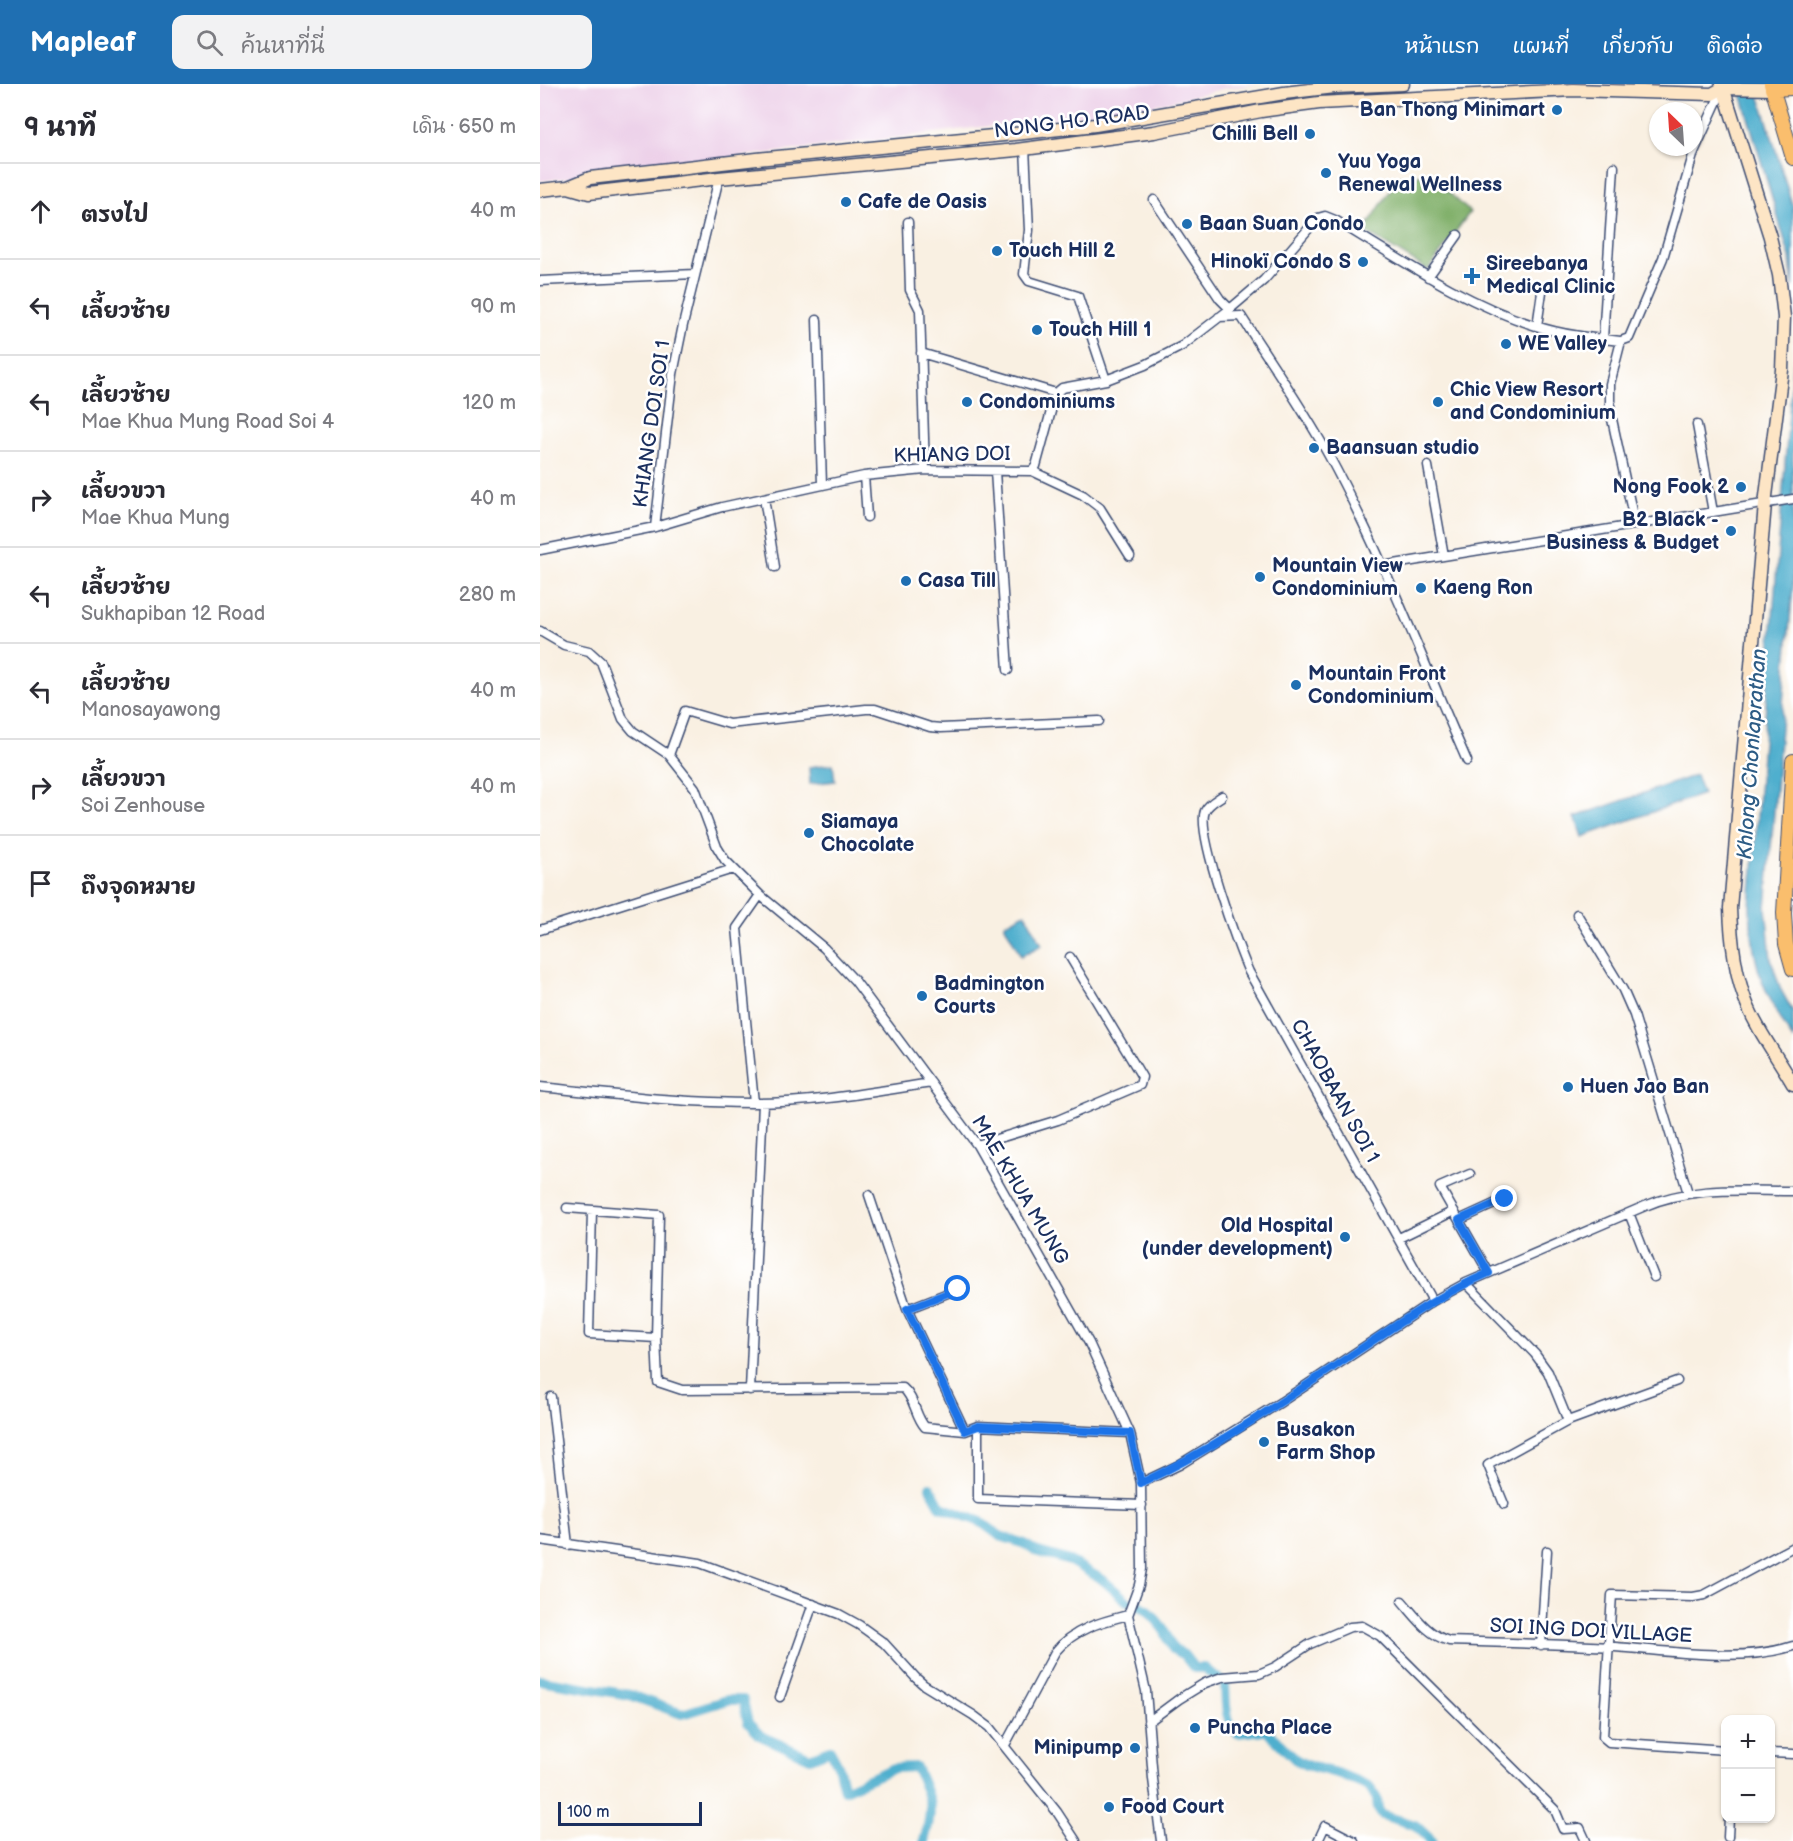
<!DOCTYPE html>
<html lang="th">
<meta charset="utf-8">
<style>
:root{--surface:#fff;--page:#f2f2f3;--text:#2b2b33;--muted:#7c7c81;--line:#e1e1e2;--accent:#1f6fb2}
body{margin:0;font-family:"Balsamiq Sans","Playpen Sans Thai",sans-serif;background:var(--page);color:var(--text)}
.controls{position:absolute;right:18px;bottom:18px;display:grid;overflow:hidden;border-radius:12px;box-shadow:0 2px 4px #0004}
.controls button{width:54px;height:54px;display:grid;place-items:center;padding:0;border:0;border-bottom:2px solid var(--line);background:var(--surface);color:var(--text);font:30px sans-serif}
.compass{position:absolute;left:1109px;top:18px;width:54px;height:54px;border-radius:50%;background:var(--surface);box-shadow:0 2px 4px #0004;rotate:335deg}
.scale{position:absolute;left:18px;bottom:15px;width:144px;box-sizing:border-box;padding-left:6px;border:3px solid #1b2f5e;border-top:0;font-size:16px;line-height:21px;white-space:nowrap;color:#1b2f5e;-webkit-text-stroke:4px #fff;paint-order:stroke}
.stop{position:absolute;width:18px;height:18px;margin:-14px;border:4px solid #1a73e8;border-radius:50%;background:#fff}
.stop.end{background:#1a73e8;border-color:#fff;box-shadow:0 2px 6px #0008}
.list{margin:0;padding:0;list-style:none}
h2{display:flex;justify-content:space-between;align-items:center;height:78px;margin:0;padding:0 24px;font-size:26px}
h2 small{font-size:20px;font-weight:400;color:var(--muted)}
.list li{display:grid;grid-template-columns:39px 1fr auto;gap:18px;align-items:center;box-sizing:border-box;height:96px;padding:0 24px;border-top:2px solid var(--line)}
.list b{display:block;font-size:22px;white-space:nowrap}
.list p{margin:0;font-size:20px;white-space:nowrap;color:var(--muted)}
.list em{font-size:20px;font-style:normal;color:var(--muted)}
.icon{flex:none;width:33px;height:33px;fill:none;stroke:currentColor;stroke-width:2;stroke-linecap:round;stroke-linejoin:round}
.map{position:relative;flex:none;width:1253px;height:1757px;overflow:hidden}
header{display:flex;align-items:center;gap:36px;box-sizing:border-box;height:84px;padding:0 30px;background:var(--accent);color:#fff}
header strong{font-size:28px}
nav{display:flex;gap:33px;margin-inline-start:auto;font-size:21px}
.search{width:420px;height:54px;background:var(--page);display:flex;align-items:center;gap:15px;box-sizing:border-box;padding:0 21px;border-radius:12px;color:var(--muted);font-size:22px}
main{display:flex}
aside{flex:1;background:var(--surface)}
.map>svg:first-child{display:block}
.built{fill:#edd1e9}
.forest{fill:#81b06a;stroke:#4e7064;stroke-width:1.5}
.water{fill:#4fafce;stroke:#356f96;stroke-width:1.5}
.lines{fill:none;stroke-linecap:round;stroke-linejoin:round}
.canal{stroke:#4fafce;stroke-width:10}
.street-casing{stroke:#3c4c72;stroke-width:11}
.secondary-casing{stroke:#3c4c72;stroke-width:15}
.primary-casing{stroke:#3c4c72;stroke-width:16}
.street{stroke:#fff;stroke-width:8}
.secondary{stroke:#fde5c5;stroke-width:12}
.primary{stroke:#fabe6d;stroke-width:14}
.route{stroke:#1a73e8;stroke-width:8}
.poi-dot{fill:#1f6fb2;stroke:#fff;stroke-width:2}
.labels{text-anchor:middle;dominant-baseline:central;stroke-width:5;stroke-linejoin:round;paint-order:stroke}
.poi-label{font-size:20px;font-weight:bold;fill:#1b2f5e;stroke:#fff;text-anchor:start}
.street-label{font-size:20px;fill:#1b2f5e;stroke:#fff}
.water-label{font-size:21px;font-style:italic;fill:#2d5c85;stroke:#fff}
</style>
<header>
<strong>Mapleaf</strong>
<div class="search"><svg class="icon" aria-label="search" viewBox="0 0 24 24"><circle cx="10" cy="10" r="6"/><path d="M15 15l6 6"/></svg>ค้นหาที่นี่</div>
<nav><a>หน้าแรก</a><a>แผนที่</a><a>เกี่ยวกับ</a><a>ติดต่อ</a></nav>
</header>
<main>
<aside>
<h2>9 นาที<small>เดิน · 650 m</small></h2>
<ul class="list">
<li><svg class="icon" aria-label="ahead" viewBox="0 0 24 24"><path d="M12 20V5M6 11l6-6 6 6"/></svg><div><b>ตรงไป</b></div><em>40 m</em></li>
<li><svg class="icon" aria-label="left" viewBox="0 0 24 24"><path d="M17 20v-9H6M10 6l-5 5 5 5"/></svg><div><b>เลี้ยวซ้าย</b></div><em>90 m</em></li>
<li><svg class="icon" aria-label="left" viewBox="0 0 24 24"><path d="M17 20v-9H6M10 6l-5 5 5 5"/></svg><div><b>เลี้ยวซ้าย</b><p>Mae Khua Mung Road Soi 4</p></div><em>120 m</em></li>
<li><svg class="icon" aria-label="right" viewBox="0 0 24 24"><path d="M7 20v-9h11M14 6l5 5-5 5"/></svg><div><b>เลี้ยวขวา</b><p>Mae Khua Mung</p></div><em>40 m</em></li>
<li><svg class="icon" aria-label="left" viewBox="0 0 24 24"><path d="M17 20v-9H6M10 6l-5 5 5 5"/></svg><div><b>เลี้ยวซ้าย</b><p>Sukhapiban 12 Road</p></div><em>280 m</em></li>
<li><svg class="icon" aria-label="left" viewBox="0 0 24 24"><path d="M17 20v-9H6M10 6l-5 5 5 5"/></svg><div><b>เลี้ยวซ้าย</b><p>Manosayawong</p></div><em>40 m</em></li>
<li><svg class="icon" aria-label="right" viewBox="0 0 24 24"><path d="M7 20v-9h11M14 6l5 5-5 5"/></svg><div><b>เลี้ยวขวา</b><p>Soi Zenhouse</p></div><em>40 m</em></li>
<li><svg class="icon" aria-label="arrive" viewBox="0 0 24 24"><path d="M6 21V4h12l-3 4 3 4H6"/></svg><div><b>ถึงจุดหมาย</b></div></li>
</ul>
</aside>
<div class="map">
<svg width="1253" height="1757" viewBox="0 0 1253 1757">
<rect width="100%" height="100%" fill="#fff"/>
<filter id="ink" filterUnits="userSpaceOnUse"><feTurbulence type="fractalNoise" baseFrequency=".0167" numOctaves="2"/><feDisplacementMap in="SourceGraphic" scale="12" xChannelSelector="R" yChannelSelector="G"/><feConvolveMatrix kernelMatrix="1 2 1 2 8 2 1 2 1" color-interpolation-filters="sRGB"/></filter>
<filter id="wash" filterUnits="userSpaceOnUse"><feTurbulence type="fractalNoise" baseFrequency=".008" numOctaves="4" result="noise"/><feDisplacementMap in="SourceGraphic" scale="24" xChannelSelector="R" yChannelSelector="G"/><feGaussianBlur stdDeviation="1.35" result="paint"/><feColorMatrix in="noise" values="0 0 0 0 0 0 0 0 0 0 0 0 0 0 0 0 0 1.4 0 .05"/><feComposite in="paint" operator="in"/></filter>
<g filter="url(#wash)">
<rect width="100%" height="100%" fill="#f9f0e2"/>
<path class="built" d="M 0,0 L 718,0 L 686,4 L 606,23 L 0,97 Z"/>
<path class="forest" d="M 889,90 L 930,128 L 888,186 L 824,147 L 859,93 Z"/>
<path class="water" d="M 1198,0 L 1216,0 L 1253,123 L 1253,203 L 1250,174 Z
M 1253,279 L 1253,500 L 1226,824 L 1231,875 L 1240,904 L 1253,928 L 1253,956 C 1222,905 1212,883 1210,822 Z
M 293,680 L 295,697 L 270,700 L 269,683 Z
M 1156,691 L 1163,710 L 1042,753 L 1035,733 Z
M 485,829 L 502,861 L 481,872 L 464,840 Z"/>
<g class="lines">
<path class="canal" d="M 390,1403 L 401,1423 L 441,1438 L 460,1452 L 485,1460 L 495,1467 L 530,1477 L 563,1496 L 587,1517
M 595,1519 L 608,1526 L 623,1544 L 633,1565 L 644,1571 L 654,1584 L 665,1584 C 671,1591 678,1593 685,1600 C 686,1617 684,1636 697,1649 L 726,1646 L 755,1675 L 766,1681 L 800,1690 L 829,1702 L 837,1715 L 838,1725 L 842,1731 L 875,1741 L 892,1757
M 0,1596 L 90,1611 L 142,1630 L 187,1616 L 203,1616 L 208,1639 L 221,1652 L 270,1674 L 290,1666 L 298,1681 L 304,1706 L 354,1684 L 376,1683 C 390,1718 395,1719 384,1757"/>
</g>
</g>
<g filter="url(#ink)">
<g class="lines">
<defs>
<path id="street" d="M 485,64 L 489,146 L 484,190 L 489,197 L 538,212 L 566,296
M 614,116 L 680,215 L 690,225
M 368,138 L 370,206 L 380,226 L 385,386
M 888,193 L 918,151
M 0,197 L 155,190
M 679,233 L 701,232 C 731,279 763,324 789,372 C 842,470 882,575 927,677
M 277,236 L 282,401
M 997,242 L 1002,208
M 1063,255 L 1074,83
M 1081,257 L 1070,300 L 1070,326 L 1095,441
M 381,269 L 516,309
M 1157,341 L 1173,428
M 888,382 L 904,472
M 455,387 L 468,586
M 492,387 L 496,382 L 516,309 L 522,304 L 566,296 L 605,281 L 642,262 L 690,225 L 724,196 L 778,134 L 785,132 L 795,136 C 860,175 923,219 996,242 C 1023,251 1053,254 1081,257 L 1089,254 L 1123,174 L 1154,68 L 1183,4
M 324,392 L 327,433
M 224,414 L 235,483
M 115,443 L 133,290 L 143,241 L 179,94
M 0,466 L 115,443 L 182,423 L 324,392 L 385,386 L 492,387 L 543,411 L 560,424 L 590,472
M 842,482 L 1253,415
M 0,547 L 24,561 L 49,567 L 61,578 L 83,635 L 93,647 L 129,671 L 155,704 L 177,763 L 185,776 L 220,811 L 284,864 L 315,897 L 437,1061 L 549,1259 L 590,1349 L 601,1399 L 602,1485 L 599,1501 L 588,1531 L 606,1607 L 613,1695 L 621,1757
M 129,671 L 145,627 L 189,640 L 326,625 L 335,625 L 390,643 L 401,644 L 559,637
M 682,712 C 676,716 668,720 665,727 C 656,748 698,864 709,888 L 893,1217
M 1037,830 L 1083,906 L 1094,931 L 1148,1109
M 0,846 L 193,785
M 0,1003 C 71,1010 142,1019 214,1019 C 273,1019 333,1008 391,999
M 214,1019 L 197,844 L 220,811
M 437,1061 L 518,1036 L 600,1001 L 602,993 L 530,873
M 930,1090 L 900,1103 L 949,1189
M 329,1111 L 367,1225 L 425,1347
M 27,1124 L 119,1131 L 116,1254 L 118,1298 L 142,1306 L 363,1304 C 375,1314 375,1332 385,1343 L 425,1347 L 438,1342 L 590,1349
M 52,1126 L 49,1250 L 116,1254
M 1089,1129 L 1114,1193
M 919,1136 L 965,1115
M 859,1154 L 914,1127
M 926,1199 L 995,1270 L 1008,1288 L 1028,1337 L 948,1381 L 964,1420
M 367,1225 L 418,1205
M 210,1306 L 223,1019
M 11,1313 L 28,1461
M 1028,1337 L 1137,1297
M 438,1342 L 438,1415 L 602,1421
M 601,1399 L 639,1381 L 741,1318 L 893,1217 L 926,1199 L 1105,1122 C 1152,1102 1202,1107 1253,1107
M 0,1456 L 160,1479 L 299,1530 L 319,1541 L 344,1559 L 376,1594 L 384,1601 L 433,1631 L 449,1643 L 517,1728 L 536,1757
M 862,1517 C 876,1533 888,1551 909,1557 C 964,1559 1020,1560 1075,1563 C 1129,1567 1202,1579 1253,1562
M 1001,1561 L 1007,1467
M 240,1613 L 273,1520
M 608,1638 L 639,1615 L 665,1599 L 682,1593 L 719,1590 L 735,1583 L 770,1560 L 810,1543 L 822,1542 L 840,1552 L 1015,1726 L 1023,1745 L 1040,1744 L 1046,1757
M 465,1661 L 515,1568 C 534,1545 560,1538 588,1531
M 1186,1666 L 1069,1658 L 1063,1653 L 1072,1511 L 1153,1513 L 1164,1511 L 1253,1463
M 1230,1669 L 1253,1670
M 1188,1753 L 1189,1734
M 778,1757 L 785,1742 L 814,1757"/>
<path id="secondary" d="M 1182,0 L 1230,153 L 1239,191 L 1244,233 L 1242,286 L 1225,420 L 1190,824 C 1191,855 1194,885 1205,915 C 1216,945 1237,972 1253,1000
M 28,103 L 49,109 L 179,94 L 476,66 L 614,48 L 721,27 L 779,19 L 1033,6 L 1172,10 L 1183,4 L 1232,5
M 0,106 L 28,103 L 50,94 L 217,75 L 484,49 L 555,41 L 744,9 L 795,3 L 863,0"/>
<path id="primary" d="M 1231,0 L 1253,74
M 1232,5 L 1252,4
M 1253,677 L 1244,829 L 1246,860 L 1253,885"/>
</defs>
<use href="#street" class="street-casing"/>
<use href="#secondary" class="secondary-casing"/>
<use href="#primary" class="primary-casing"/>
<use href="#street" class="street"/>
<use href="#secondary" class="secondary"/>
<use href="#primary" class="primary"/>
</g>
</g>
<g class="lines" filter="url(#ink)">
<path class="route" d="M 418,1205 L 367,1225 L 425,1347 L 438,1342 L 590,1349 L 601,1399 C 678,1363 748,1313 819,1266 C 861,1238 902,1209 949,1189 L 919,1136 L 965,1115"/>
</g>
<g class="poi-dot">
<circle cx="1017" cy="26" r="6"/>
<circle cx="770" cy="50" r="6"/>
<circle cx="786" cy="89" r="6"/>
<circle cx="306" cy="118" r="6"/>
<circle cx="647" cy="140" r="6"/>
<circle cx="457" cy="167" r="6"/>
<circle cx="823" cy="178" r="6"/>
<path d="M929 183h6v6h6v6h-6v6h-6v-6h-6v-6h6z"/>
<circle cx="497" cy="246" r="6"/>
<circle cx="966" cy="260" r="6"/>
<circle cx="427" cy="318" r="6"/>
<circle cx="898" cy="318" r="6"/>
<circle cx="774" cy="364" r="6"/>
<circle cx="1201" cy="403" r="6"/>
<circle cx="1191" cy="447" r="6"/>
<circle cx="720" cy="493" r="6"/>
<circle cx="366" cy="497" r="6"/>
<circle cx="881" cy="504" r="6"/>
<circle cx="756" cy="601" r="6"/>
<circle cx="269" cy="749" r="6"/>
<circle cx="382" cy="912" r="6"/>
<circle cx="1028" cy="1003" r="6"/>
<circle cx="805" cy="1153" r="6"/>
<circle cx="724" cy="1358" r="6"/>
<circle cx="655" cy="1644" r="6"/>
<circle cx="595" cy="1664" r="6"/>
<circle cx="569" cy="1723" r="6"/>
</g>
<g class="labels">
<g class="poi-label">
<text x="1005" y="26" text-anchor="end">Ban Thong Minimart</text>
<text x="758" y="50" text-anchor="end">Chilli Bell</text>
<text x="798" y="78">Yuu Yoga<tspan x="798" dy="23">Renewal Wellness</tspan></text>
<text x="318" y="118">Cafe de Oasis</text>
<text x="659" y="140">Baan Suan Condo</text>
<text x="469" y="167">Touch Hill 2</text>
<text x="811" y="178" text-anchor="end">Hinokï Condo S</text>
<text x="946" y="180">Sireebanya<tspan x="946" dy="23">Medical Clinic</tspan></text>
<text x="509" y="246">Touch Hill 1</text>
<text x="978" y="260">WE Valley</text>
<text x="910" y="306">Chic View Resort<tspan x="910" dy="23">and Condominium</tspan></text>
<text x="439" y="318">Condominiums</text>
<text x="786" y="364">Baansuan studio</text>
<text x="1189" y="403" text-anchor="end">Nong Fook 2</text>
<text x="1179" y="436" text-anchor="end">B2 Black -<tspan x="1179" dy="23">Business &amp; Budget</tspan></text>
<text x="732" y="482">Mountain View<tspan x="732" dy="23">Condominium</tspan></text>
<text x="378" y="497">Casa Till</text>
<text x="893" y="504">Kaeng Ron</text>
<text x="768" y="590">Mountain Front<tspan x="768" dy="23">Condominium</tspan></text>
<text x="281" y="738">Siamaya<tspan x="281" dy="23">Chocolate</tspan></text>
<text x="394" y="900">Badmington<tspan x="394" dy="23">Courts</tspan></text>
<text x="1040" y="1003">Huen Jao Ban</text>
<text x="793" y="1142" text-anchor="end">Old Hospital<tspan x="793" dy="23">(under development)</tspan></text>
<text x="736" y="1346">Busakon<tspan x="736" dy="23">Farm Shop</tspan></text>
<text x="667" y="1644">Puncha Place</text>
<text x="583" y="1664" text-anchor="end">Minipump</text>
<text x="581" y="1723">Food Court</text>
</g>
<g class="street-label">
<text transform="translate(532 38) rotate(-7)">NONG HO ROAD</text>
<text transform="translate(112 340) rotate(-82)">KHIANG DOI SOI 1</text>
<text transform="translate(412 371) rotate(-1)">KHIANG DOI</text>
<text transform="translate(795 1007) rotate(61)">CHAOBAAN SOI 1</text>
<text transform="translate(480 1106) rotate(59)">MAE KHUA MUNG</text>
<text transform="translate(1051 1547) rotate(3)">SOI ING DOI VILLAGE</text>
</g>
<g class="water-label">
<text transform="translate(1212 670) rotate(-86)">Khlong Chonlaprathan</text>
</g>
</g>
</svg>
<div class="controls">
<button>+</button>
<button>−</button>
</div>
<svg class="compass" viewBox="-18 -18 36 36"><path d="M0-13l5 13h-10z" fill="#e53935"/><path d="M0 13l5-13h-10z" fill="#7c7c81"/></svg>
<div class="scale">100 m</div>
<div class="stop" style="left:418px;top:1205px"></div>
<div class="stop end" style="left:965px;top:1115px"></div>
</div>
</main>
